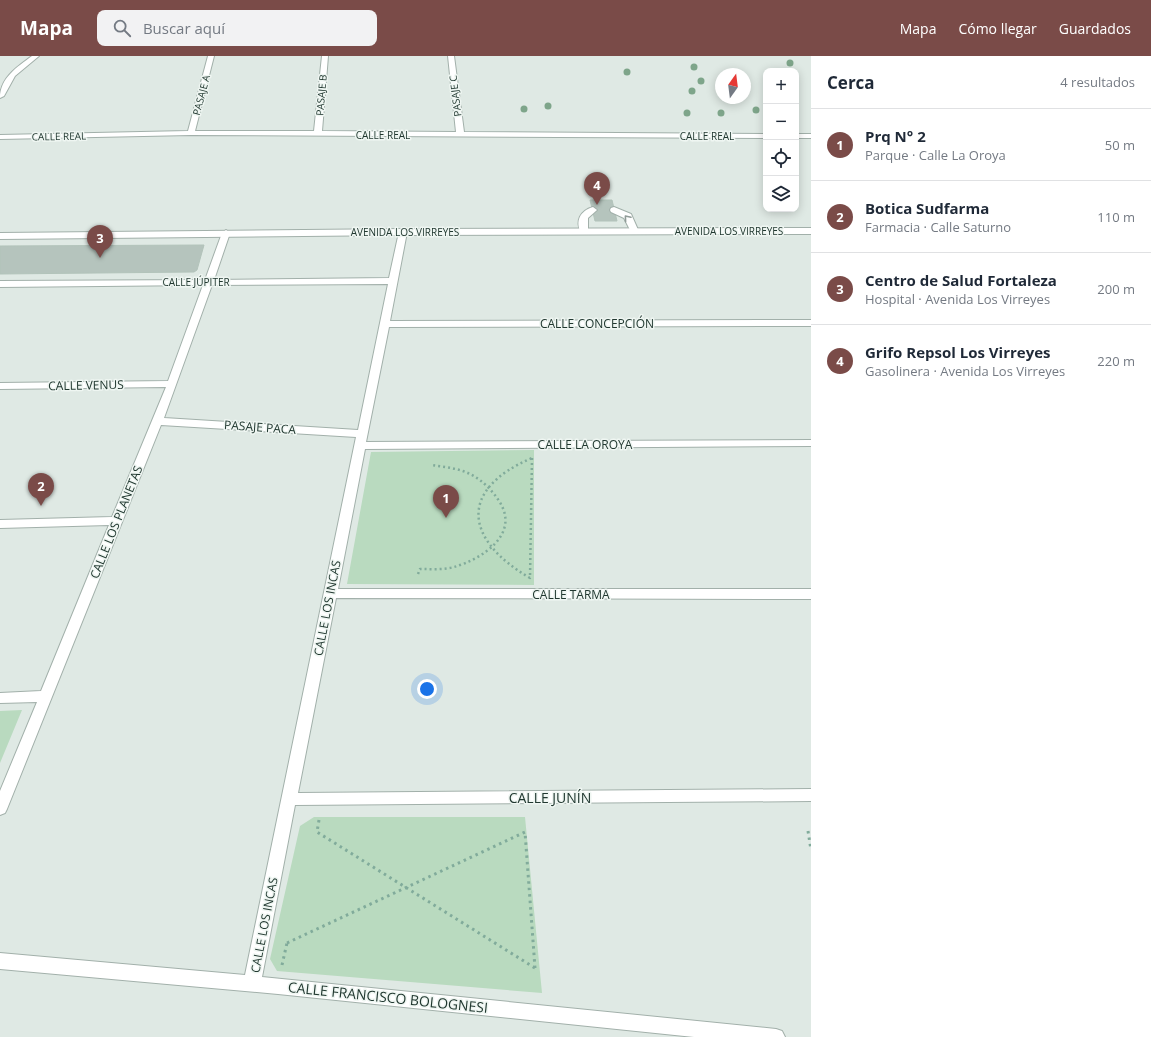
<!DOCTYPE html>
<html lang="es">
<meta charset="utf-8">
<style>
:root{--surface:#fff;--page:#f2f2f3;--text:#1f2937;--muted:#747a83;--line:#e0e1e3;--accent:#7a4b48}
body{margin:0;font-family:"Open Sans",sans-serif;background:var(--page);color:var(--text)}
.controls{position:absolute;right:12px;top:12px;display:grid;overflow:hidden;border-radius:8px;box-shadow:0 2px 10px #0003}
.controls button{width:36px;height:36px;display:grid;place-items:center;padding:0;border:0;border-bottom:1px solid var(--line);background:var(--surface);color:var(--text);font:20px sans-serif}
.compass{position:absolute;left:715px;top:12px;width:36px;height:36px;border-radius:50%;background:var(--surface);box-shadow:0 2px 10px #0003;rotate:14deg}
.you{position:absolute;left:427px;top:633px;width:14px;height:14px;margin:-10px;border:3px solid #fff;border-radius:50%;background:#1a73e8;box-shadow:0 0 0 6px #1a73e833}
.badge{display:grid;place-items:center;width:26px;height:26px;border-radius:50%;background:var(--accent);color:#fff;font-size:13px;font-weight:700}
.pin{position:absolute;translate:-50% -33px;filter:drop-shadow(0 1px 2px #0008)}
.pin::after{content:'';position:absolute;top:21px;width:14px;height:12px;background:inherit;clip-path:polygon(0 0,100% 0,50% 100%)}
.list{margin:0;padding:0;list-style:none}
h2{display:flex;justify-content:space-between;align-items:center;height:52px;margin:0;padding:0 16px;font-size:17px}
h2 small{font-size:13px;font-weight:400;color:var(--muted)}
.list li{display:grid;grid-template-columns:26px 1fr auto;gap:12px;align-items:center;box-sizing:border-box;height:72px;padding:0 16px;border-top:1px solid var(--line)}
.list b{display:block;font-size:15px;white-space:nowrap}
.list p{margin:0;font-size:13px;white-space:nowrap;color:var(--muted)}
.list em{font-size:13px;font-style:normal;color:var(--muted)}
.icon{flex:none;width:22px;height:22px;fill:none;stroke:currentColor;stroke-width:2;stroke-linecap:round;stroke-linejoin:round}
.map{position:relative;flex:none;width:811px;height:981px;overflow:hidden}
header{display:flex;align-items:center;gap:24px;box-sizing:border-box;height:56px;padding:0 20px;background:var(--accent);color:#fff}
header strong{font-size:19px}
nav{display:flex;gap:22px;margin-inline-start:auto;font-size:14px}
.search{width:280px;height:36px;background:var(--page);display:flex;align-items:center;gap:10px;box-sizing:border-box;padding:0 14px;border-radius:8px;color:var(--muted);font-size:15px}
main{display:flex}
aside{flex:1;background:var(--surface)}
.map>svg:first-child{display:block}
.green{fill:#b9dabf}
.building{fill:#b5c4bd;stroke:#b2c3ba}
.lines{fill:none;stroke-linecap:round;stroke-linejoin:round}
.service-casing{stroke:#a2b0aa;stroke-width:2}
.minor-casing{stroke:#a2b0aa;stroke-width:2}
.tertiary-casing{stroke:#a2b0aa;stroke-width:2}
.path-far1{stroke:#81ab9b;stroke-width:2.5;stroke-dasharray:2 3;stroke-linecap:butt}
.path{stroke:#81ab9b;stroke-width:3;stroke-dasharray:2.5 4;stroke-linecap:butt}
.service{fill:#fff;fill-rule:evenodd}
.minor{fill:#fff;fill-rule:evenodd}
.tertiary{fill:#fff;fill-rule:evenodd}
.tree{fill:#7ea58a}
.oneway{stroke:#909c98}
.labels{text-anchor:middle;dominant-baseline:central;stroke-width:3;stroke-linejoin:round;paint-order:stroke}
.far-street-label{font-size:10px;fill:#213830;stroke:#eff6f2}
.street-label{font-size:12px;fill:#213830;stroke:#eff6f2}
.near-street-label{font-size:14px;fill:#213830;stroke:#eff6f2}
</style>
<header>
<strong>Mapa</strong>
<div class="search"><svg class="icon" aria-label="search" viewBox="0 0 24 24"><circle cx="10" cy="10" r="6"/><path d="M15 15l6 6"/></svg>Buscar aquí</div>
<nav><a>Mapa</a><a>Cómo llegar</a><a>Guardados</a></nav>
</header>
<main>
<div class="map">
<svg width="811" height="981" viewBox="0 0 811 981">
<rect width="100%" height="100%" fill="#dfe9e4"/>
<path class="green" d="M 534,394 L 534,529 L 347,528 L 371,396 Z
M 22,654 L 0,707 L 0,655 Z
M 314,761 L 525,761 L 542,937 L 277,915 L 270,903 L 300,770 Z"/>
<path class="building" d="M 590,144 L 612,144 L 617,165 L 595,165 Z
M 204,189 L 197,214 L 194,216 L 0,218 L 0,190 Z"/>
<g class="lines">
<defs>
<path id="service" d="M 593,151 L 597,154 L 588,162 L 588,175 L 587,177 L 581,177 C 575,165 580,155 593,151 Z
M 614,151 L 631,158 L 639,176 L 638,178 L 632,178 L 624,162 L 611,156 L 610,154 L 611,152 Z"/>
<path id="minor" d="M 32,0 L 39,0 L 15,20 L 4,40 L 0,42 C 0,22 17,11 32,0 Z
M 208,0 L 214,0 L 195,75 L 314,75 L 322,0 L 328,0 L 322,75 L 456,76 L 448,0 L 454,0 L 464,76 L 766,78 L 766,82 L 191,79 L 0,83 L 0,79 L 188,75 Z
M 796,78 L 811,78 L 811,82 L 796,82 Z
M 403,173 L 407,176 L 390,265 L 811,264 L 811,270 L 389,271 L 366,386 L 811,384 L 811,390 L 365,393 L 338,533 L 811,533 L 811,543 L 336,542 L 298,737 L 811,733 L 811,745 L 295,749 L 262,921 L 776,973 L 782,975 L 785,981 L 694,981 L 278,938 L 0,913 L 0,897 L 245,919 L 356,381 L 161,369 L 7,753 L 5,757 L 0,759 L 0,735 L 37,646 L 0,647 L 0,637 L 41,635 L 109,469 L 0,472 L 0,464 L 112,461 L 166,331 L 0,333 L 0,327 L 168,325 L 203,229 L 0,231 L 0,225 L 205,224 L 222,177 L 226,174 L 230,177 L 214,224 L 389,222 L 399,176 ZM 388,228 L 358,374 L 164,362 L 212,229 Z"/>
<path id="tertiary" d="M 811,172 L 811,178 L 403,179 L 0,183 L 0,177 L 403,173 Z"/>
</defs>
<use href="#service" class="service-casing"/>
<use href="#minor" class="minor-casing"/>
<use href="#tertiary" class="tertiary-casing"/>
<path class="path-far1" d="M 532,402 L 530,522 C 465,484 457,434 532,402 Z
M 418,518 L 420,513 C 431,513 443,514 454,511 C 482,503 521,478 499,445 C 492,434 482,424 470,418 C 458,412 444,411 431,409"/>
<path class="path" d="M 319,764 L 317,776 L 535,912
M 808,775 L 811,794
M 287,887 L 525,776 L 535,912
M 282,909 L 287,887"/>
<use href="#service" class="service"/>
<use href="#minor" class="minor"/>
<use href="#tertiary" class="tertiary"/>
</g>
<g class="tree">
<circle cx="790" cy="7" r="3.5"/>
<circle cx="694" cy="11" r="3.5"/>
<circle cx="627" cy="16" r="3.5"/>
<circle cx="701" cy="25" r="3.5"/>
<circle cx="692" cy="35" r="3.5"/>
<circle cx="548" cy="50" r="3.5"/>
<circle cx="524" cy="53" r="3.5"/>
<circle cx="756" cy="54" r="3.5"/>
<circle cx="687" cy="57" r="3.5"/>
<circle cx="721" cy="57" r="3.5"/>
</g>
<defs><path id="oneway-chevron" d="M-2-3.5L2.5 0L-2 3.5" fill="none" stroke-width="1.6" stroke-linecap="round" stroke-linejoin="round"/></defs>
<use class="oneway" href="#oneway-chevron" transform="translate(627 162) rotate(-130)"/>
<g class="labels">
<g class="far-street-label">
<text transform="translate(201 39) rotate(-75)">PASAJE A</text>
<text transform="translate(321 39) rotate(-85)">PASAJE B</text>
<text transform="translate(455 40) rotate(-97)">PASAJE C</text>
<text x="383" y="79">CALLE REAL</text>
<text transform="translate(59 80) rotate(-1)">CALLE REAL</text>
<text x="707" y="80">CALLE REAL</text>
<text x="729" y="175">AVENIDA LOS VIRREYES</text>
<text x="405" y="176">AVENIDA LOS VIRREYES</text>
<text x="196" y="226">CALLE JÚPITER</text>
</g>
<g class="street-label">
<text x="597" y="267">CALLE CONCEPCIÓN</text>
<text transform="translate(86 329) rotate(-1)">CALLE VENUS</text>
<text transform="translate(260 371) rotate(4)">PASAJE PACA</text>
<text x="585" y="388">CALLE LA OROYA</text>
<text transform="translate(116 466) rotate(-68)">CALLE LOS PLANETAS</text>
<text x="571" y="538">CALLE TARMA</text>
<text transform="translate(327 552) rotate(-79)">CALLE LOS INCAS</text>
<text transform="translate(264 869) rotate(-79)">CALLE LOS INCAS</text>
</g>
<g class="near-street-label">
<text x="550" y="741">CALLE JUNÍN</text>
<text transform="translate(388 941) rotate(6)">CALLE FRANCISCO BOLOGNESI</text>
</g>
</g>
</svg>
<div class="controls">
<button>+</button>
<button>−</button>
<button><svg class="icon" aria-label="locate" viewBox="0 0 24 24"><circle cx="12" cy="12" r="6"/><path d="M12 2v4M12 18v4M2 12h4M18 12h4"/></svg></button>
<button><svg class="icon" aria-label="layers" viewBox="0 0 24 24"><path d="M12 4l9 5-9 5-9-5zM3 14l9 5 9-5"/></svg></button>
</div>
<svg class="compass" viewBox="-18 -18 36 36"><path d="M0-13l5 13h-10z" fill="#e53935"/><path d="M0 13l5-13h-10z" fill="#747a83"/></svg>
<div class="you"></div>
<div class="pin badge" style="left:446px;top:462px">1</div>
<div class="pin badge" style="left:41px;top:450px">2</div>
<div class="pin badge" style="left:100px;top:202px">3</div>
<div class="pin badge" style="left:597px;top:149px">4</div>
</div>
<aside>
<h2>Cerca<small>4 resultados</small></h2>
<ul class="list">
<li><span class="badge">1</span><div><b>Prq N° 2</b><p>Parque · Calle La Oroya</p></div><em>50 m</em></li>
<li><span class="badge">2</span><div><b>Botica Sudfarma</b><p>Farmacia · Calle Saturno</p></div><em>110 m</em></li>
<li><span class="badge">3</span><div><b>Centro de Salud Fortaleza</b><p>Hospital · Avenida Los Virreyes</p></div><em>200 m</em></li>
<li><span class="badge">4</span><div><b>Grifo Repsol Los Virreyes</b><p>Gasolinera · Avenida Los Virreyes</p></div><em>220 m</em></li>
</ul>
</aside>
</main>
